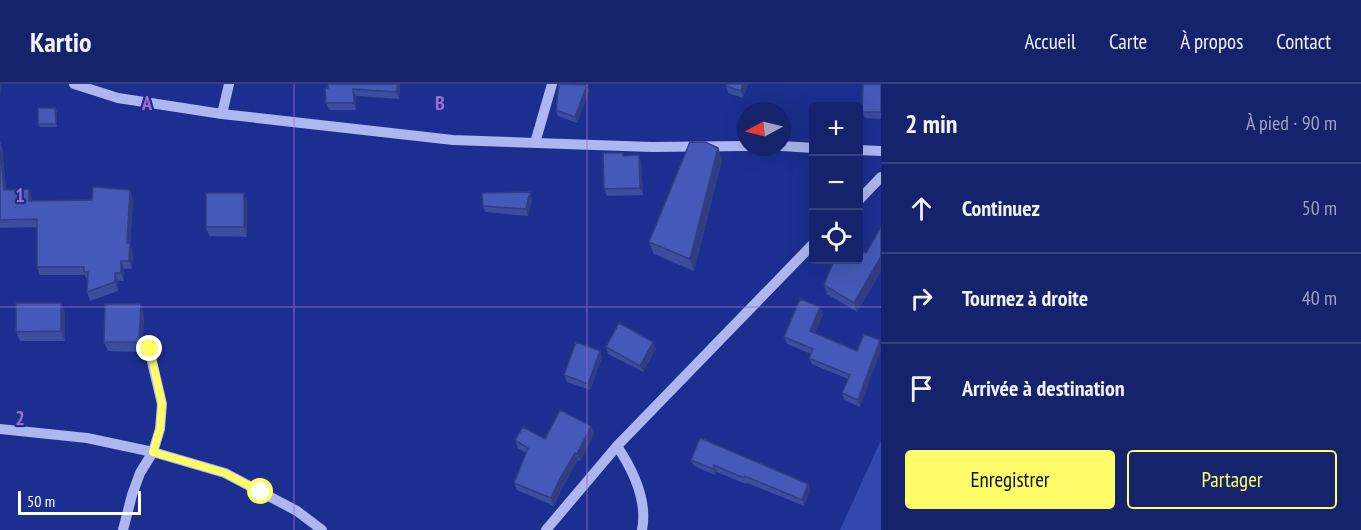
<!DOCTYPE html>
<html lang="fr">
<meta charset="utf-8">
<style>
:root{--surface:#15236c;--page:#1e2b72;--text:#f1f3f6;--muted:#9da4c2;--line:#34407f;--accent:#fefc69}
body{margin:0;font-family:"PT Sans Narrow",sans-serif;background:var(--page);color:var(--text)}
.controls{position:absolute;right:18px;top:18px;display:grid;overflow:hidden;border-radius:6px;box-shadow:0 6px 24px #0002}
.controls button{width:54px;height:54px;display:grid;place-items:center;padding:0;border:0;border-bottom:2px solid var(--line);background:var(--surface);color:var(--text);font:30px sans-serif}
.compass{position:absolute;left:737px;top:18px;width:54px;height:54px;border-radius:50%;background:var(--surface);box-shadow:0 6px 24px #0002;rotate:263deg}
.scale{position:absolute;left:18px;bottom:15px;width:123px;box-sizing:border-box;padding-left:6px;border:3px solid #fff;border-top:0;font-size:16px;line-height:21px;white-space:nowrap;color:#fff;-webkit-text-stroke:4px #1c2f90;paint-order:stroke}
.stop{position:absolute;width:18px;height:18px;margin:-14px;border:4px solid #fefc69;border-radius:50%;background:#fff}
.stop.end{background:#fefc69;border-color:#fff;box-shadow:0 2px 6px #0008}
.list{margin:0;padding:0;list-style:none}
h2{display:flex;justify-content:space-between;align-items:center;height:78px;margin:0;padding:0 24px;font-size:26px}
h2 small{font-size:20px;font-weight:400;color:var(--muted)}
.list li{display:grid;grid-template-columns:39px 1fr auto;gap:18px;align-items:center;box-sizing:border-box;height:90px;padding:0 24px;border-top:2px solid var(--line)}
.list b{display:block;font-size:22px;white-space:nowrap}
.list em{font-size:20px;font-style:normal;color:var(--muted)}
.actions{display:flex;gap:12px;padding:18px 24px}
.actions a{flex:1;padding:14px 0;border:2px solid var(--accent);border-radius:6px;text-align:center;font-size:21px;color:var(--accent)}
.actions .main{background:var(--accent);color:#111}
.icon{flex:none;width:33px;height:33px;fill:none;stroke:currentColor;stroke-width:2;stroke-linecap:round;stroke-linejoin:round}
.map{position:relative;flex:none;width:881px;height:446px;overflow:hidden}
header{display:flex;align-items:center;gap:36px;box-sizing:border-box;height:84px;padding:0 30px;background:var(--surface);border-bottom:2px solid var(--line)}
header strong{font-size:28px}
nav{display:flex;gap:33px;margin-inline-start:auto;font-size:21px}
main{display:flex}
aside{flex:1;background:var(--surface)}
.map>svg:first-child{display:block}
.green{fill:#3348af}
.lines{fill:none;stroke-linecap:round;stroke-linejoin:round}
.minor{stroke:#abb7ee;stroke-width:10}
.wall{fill:#3a4d9e}
.shaded-wall{fill:#303e81}
.building{fill:#4459b8;stroke:#303e81;stroke-width:1.5}
.route{stroke:#fefc69;stroke-width:8}
.grid{fill:none;stroke:#a36bd2;stroke-width:1.5;stroke-opacity:0.55}
.grid-label{font-size:20px;text-anchor:middle;font-weight:bold;fill:#a36bd2;stroke:#1c2f90;stroke-width:4.5;stroke-linejoin:round;paint-order:stroke}
</style>
<header>
<strong>Kartio</strong>
<nav><a>Accueil</a><a>Carte</a><a>À propos</a><a>Contact</a></nav>
</header>
<main>
<div class="map">
<svg width="881" height="446" viewBox="0 0 881 446">
<rect width="100%" height="100%" fill="#1c2f90"/>
<path class="green" d="M 881,356 L 881,446 L 840,446 Z"/>
<g class="lines">
<path class="minor" d="M 74,0 L 118,14 L 222,30 L 453,56 L 652,63 L 746,62
M 222,30 L 229,0
M 535,59 L 552,0
M 782,62 L 814,64
M 858,66 L 881,67
M 858,117 L 881,93
M 0,345 L 87,354 L 153,368 L 225,389 L 297,427 L 322,446
M 617,362 C 633,386 648,416 642,446
M 123,446 L 132,411 L 140,389 L 153,368 L 160,345 L 162,320 L 149,265
M 546,446 L 617,362 L 814,159"/>
</g>
<path class="wall" d="M 400,0 L 399,15 L 356,12 L 356,26 L 329,26 L 326,19 L 328,4 Z
M 726,0 L 748,0 L 743,14 L 728,9 L 726,2 Z
M 881,0 L 881,35 L 865,34 L 862,28 Z
M 587,1 L 589,7 L 577,39 L 558,32 L 556,26 Z
M 57,27 L 57,43 L 40,43 L 38,40 Z
M 0,57 L 2,63 L 6,106 L 32,114 L 32,116 L 92,116 L 133,114 L 130,161 L 133,167 L 132,185 L 124,185 L 124,197 L 118,197 L 118,207 L 90,217 L 87,208 L 87,196 L 85,191 L 40,191 L 37,183 L 37,143 L 0,144 Z
M 718,64 L 722,76 L 694,187 L 654,170 L 649,158 Z
M 623,69 L 624,72 L 639,71 L 641,78 L 643,111 L 607,112 L 604,105 Z
M 530,108 L 532,115 L 528,132 L 485,128 L 483,122 Z
M 244,109 L 247,118 L 247,153 L 209,152 L 206,143 Z
M 881,143 L 881,187 L 857,228 L 827,210 L 824,201 L 866,169 Z
M 65,228 L 65,257 L 20,257 L 16,248 Z
M 144,230 L 142,268 L 108,267 L 104,258 Z
M 823,230 L 815,249 L 857,267 L 860,323 L 844,316 L 842,309 L 848,295 L 812,280 L 809,274 L 811,270 L 787,260 L 784,253 Z
M 606,263 L 656,264 L 643,288 L 608,270 Z
M 600,267 L 602,273 L 590,306 L 567,298 L 564,291 Z
M 591,342 L 594,350 L 580,377 L 578,376 L 562,404 L 554,422 L 517,406 L 514,399 L 526,369 L 518,364 L 515,356 L 545,355 Z
M 691,376 L 808,400 L 810,406 L 804,422 L 747,399 L 746,400 L 717,388 L 715,391 L 694,382 Z"/>
<path class="shaded-wall" d="M 0,0 L 2,0 L 0,14 Z
M 397,0 L 400,0 L 399,15 L 397,8 Z
M 743,0 L 748,0 L 743,14 L 741,7 Z
M 587,1 L 589,7 L 577,39 L 575,33 Z
M 353,5 L 356,12 L 356,26 L 354,19 Z
M 55,24 L 57,27 L 57,43 L 56,40 Z
M 0,57 L 2,63 L 7,114 L 4,106 Z
M 718,64 L 722,76 L 694,187 L 690,175 Z
M 639,71 L 641,78 L 643,111 L 640,104 Z
M 29,105 L 32,114 L 32,125 L 29,117 Z
M 130,106 L 133,114 L 130,161 L 133,167 L 132,185 L 129,177 L 127,159 Z
M 530,108 L 532,115 L 528,132 L 526,125 Z
M 244,109 L 247,118 L 247,153 L 244,143 Z
M 880,174 L 881,177 L 881,187 L 857,228 L 854,219 Z
M 121,177 L 124,185 L 124,197 L 121,189 Z
M 115,189 L 118,197 L 118,207 L 115,198 Z
M 61,219 L 65,228 L 65,257 L 61,247 Z
M 141,220 L 144,230 L 142,268 L 139,258 Z
M 820,223 L 823,230 L 813,254 L 810,247 Z
M 880,256 L 881,267 L 860,323 L 858,316 Z
M 653,258 L 656,264 L 643,288 L 640,282 Z
M 600,267 L 602,273 L 590,306 L 588,300 Z
M 591,342 L 594,350 L 580,377 L 577,370 Z
M 575,369 L 578,376 L 562,404 L 554,422 L 551,414 L 559,396 Z
M 714,381 L 717,388 L 715,391 L 713,385 Z
M 808,400 L 810,406 L 804,422 L 802,416 Z"/>
<path class="building" d="M 328,0 L 397,0 L 397,8 L 353,5 L 354,19 L 326,19 L 325,4 L 328,4 Z
M 559,0 L 587,1 L 575,33 L 556,26 Z
M 726,0 L 743,0 L 741,7 L 726,2 Z
M 863,0 L 881,0 L 881,28 L 862,28 Z
M 38,24 L 55,24 L 56,40 L 38,40 Z
M 690,58 L 705,58 L 718,64 L 690,175 L 649,158 Z
M 0,66 L 4,106 L 29,105 L 29,117 L 92,116 L 93,103 L 130,106 L 127,159 L 130,159 L 129,177 L 121,177 L 121,189 L 115,189 L 115,198 L 87,208 L 88,188 L 84,188 L 84,183 L 37,183 L 37,135 L 0,136 Z
M 603,69 L 623,69 L 623,72 L 639,71 L 640,104 L 604,105 Z
M 530,108 L 526,125 L 483,122 L 482,109 Z
M 206,109 L 244,109 L 244,143 L 206,143 Z
M 881,143 L 881,175 L 880,174 L 854,219 L 824,201 L 834,176 L 858,176 L 858,166 L 866,169 Z
M 800,215 L 820,223 L 810,247 L 857,267 L 864,250 L 880,256 L 858,316 L 842,309 L 850,291 L 809,274 L 813,265 L 784,253 Z
M 16,219 L 61,219 L 61,247 L 16,248 Z
M 105,220 L 141,220 L 139,258 L 104,258 Z
M 619,239 L 653,258 L 640,282 L 606,263 Z
M 576,258 L 600,267 L 588,300 L 564,291 Z
M 560,326 L 591,342 L 577,370 L 575,369 L 559,396 L 551,414 L 514,399 L 528,364 L 515,356 L 523,343 L 545,355 Z
M 700,354 L 808,400 L 802,416 L 745,392 L 744,394 L 714,381 L 713,385 L 691,376 Z"/>
<g class="lines">
<path class="route" d="M 150,265 L 162,320 L 160,345 L 153,368 L 225,389 L 261,408"/>
</g>
<path class="grid" d="M 294,0 L 294,446M 587,0 L 587,446M 0,223 L 881,223"/>
<g class="grid-label">
<text x="147" y="26">A</text>
<text x="440" y="26">B</text>
<text x="20" y="118">1</text>
<text x="20" y="341">2</text>
</g>
</svg>
<div class="controls">
<button>+</button>
<button>−</button>
<button><svg class="icon" aria-label="locate" viewBox="0 0 24 24"><circle cx="12" cy="12" r="6"/><path d="M12 2v4M12 18v4M2 12h4M18 12h4"/></svg></button>
</div>
<svg class="compass" viewBox="-18 -18 36 36"><path d="M0-13l5 13h-10z" fill="#e53935"/><path d="M0 13l5-13h-10z" fill="#9da4c2"/></svg>
<div class="scale">50 m</div>
<div class="stop" style="left:261px;top:408px"></div>
<div class="stop end" style="left:150px;top:265px"></div>
</div>
<aside>
<h2>2 min<small>À pied · 90 m</small></h2>
<ul class="list">
<li><svg class="icon" aria-label="ahead" viewBox="0 0 24 24"><path d="M12 20V5M6 11l6-6 6 6"/></svg><div><b>Continuez</b></div><em>50 m</em></li>
<li><svg class="icon" aria-label="right" viewBox="0 0 24 24"><path d="M7 20v-9h11M14 6l5 5-5 5"/></svg><div><b>Tournez à droite</b></div><em>40 m</em></li>
<li><svg class="icon" aria-label="arrive" viewBox="0 0 24 24"><path d="M6 21V4h12l-3 4 3 4H6"/></svg><div><b>Arrivée à destination</b></div></li>
</ul>
<div class="actions"><a class="main">Enregistrer</a><a>Partager</a></div>
</aside>
</main>
